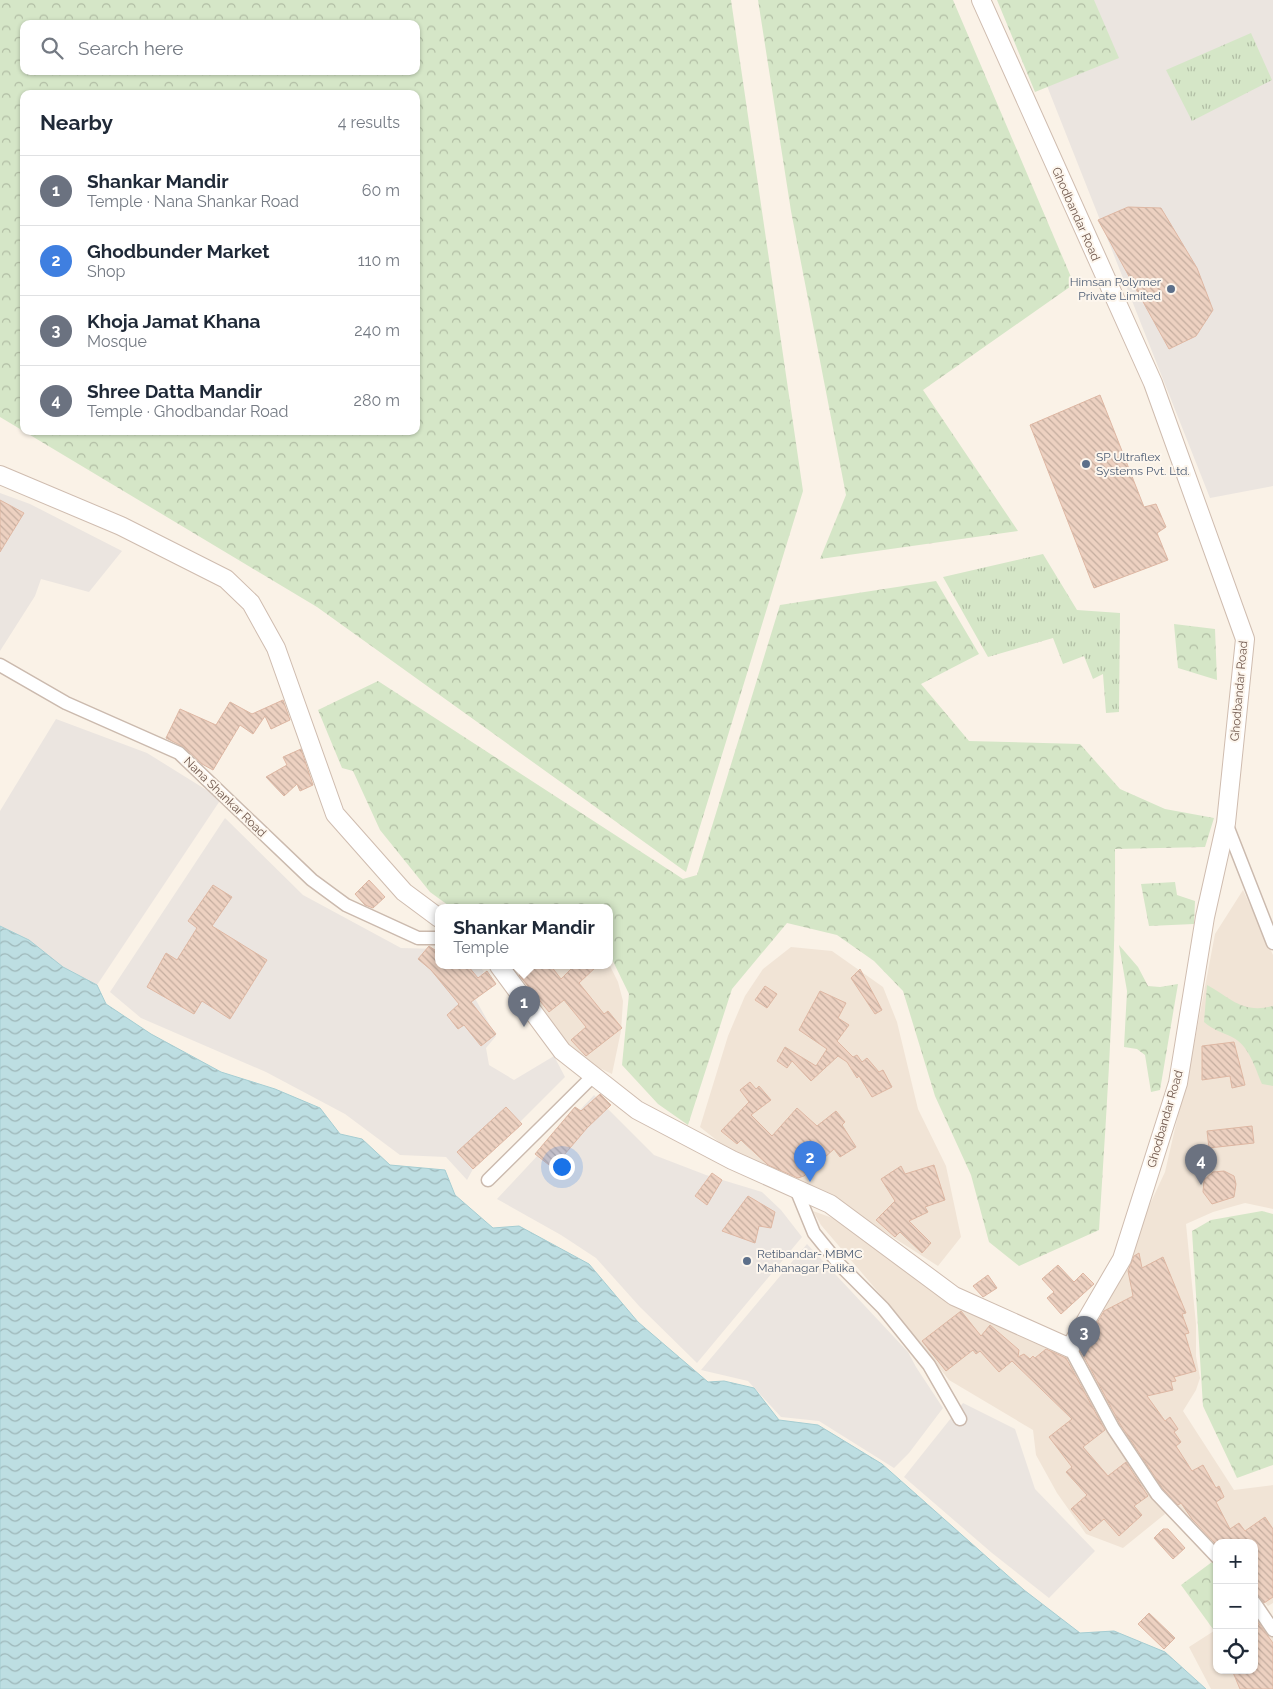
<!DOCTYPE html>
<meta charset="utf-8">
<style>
:root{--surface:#fff;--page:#f2f2f3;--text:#1f2937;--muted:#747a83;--line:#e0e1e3;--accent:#db2777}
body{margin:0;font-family:Raleway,sans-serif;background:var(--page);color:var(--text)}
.controls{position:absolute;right:15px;bottom:15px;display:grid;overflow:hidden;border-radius:10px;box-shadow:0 1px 4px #0004}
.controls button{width:45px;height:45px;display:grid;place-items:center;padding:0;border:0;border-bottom:1px solid var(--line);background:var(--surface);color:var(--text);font:25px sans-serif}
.you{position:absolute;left:561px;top:1166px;width:18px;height:18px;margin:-12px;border:4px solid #fff;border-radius:50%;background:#1a73e8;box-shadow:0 0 0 8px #1a73e833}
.badge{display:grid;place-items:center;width:32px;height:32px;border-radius:50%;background:var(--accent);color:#fff;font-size:16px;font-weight:700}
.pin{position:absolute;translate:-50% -41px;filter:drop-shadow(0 1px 2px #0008)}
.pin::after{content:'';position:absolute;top:26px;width:18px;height:15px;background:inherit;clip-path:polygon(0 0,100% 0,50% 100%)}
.popup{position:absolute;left:435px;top:904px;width:178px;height:65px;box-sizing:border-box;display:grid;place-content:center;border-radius:10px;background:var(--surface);filter:drop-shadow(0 1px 4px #0005);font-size:16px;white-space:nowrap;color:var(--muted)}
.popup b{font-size:19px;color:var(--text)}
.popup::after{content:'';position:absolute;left:50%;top:100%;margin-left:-10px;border:10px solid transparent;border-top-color:var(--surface)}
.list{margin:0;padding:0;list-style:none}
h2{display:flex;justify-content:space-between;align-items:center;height:65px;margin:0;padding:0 20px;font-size:21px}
h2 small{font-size:16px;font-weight:400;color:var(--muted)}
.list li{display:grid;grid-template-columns:32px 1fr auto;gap:15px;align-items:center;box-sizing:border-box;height:70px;padding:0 20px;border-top:1px solid var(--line)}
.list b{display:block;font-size:19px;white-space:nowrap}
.list p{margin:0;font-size:16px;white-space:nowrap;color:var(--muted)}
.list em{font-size:16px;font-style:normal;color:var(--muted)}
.icon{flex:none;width:28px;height:28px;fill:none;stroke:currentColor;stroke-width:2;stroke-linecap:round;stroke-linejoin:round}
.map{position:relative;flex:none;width:1273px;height:1689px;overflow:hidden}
.search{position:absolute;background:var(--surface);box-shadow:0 1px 4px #0004;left:20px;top:20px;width:400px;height:55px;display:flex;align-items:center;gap:12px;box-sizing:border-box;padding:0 18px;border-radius:10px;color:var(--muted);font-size:19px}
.panel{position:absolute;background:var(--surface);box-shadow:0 1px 4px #0004;left:20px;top:90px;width:400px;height:345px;border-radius:10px}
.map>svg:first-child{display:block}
.residential{fill:#f1e4d6}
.industrial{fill:#ebe5e0}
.grass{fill:url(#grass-tufts)}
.forest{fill:url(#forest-crowns);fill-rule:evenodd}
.water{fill:url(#water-waves);stroke:#a5cdd2}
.building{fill:url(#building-back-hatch);stroke:#deb7a3}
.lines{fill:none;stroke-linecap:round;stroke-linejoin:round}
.street-casing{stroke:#cbbaae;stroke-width:15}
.secondary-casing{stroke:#cfbcaf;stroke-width:20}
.street{stroke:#fff;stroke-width:12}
.secondary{stroke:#fff;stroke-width:18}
.service-dot{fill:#5c6f8a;stroke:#fdf6ed;stroke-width:2}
.labels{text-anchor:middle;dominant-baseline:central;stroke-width:4;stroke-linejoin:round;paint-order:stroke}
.street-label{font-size:12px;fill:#71594e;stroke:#fdf6ed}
.service-label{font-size:12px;fill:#4e5e75;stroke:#fdf6ed;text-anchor:start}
</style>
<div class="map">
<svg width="1273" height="1689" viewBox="0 0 1273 1689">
<defs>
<pattern id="grass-tufts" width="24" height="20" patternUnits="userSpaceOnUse" patternTransform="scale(1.25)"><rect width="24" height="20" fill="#d5e6c7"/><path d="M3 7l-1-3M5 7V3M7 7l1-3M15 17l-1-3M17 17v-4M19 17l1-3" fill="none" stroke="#b1bda4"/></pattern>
<pattern id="forest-crowns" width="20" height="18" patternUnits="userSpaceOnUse" patternTransform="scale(1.25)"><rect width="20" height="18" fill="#d5e6c7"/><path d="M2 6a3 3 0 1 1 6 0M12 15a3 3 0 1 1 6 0" fill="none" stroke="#b1bda4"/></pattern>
<pattern id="water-waves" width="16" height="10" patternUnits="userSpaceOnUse" patternTransform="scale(1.25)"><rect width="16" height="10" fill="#bddee2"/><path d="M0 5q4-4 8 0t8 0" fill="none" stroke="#9eb7b9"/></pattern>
<pattern id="building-back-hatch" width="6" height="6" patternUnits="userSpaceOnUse" patternTransform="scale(1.25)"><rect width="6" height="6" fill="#edd1c1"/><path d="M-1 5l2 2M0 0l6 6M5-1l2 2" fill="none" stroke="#c4ad9f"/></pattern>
</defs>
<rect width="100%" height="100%" fill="#faf2e7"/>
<path class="residential" d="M 1243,890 L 1273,955 L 1273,1209 L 1245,1203 L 1213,1212 L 1186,1224 L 1196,1324 L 1196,1356 L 1200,1378 L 1196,1390 L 1183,1411 L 1234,1490 L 1273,1485 L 1273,1603 L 1268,1606 L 1254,1591 L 1254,1543 L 1217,1543 L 1217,1550 L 1181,1515 L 1114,1427 L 1073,1344 L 1120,1268 L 1165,1172 L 1193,1050 L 1215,934 Z
M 791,947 L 832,951 L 883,987 L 897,1022 L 918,1109 L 946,1166 L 961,1237 L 938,1266 L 833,1199 L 724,1146 L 700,1127 L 728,1036 L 745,996 L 763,969 Z
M 609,964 L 618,982 L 623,1001 L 621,1031 L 612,1074 L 587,1062 L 564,1040 L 509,966 L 609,966 Z
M 813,1211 L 838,1220 L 964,1308 L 1033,1341 L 1053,1341 L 1070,1350 L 1165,1514 L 1123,1548 L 1086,1534 L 1057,1493 L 1036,1455 L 1033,1430 L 949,1380 L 897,1314 L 821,1225 Z
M 1254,1602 L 1273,1633 L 1273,1689 L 1211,1689 L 1189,1647 L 1217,1629 L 1217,1670 L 1254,1670 Z"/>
<path class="industrial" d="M 1013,0 L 1273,0 L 1273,486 L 1210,498 Z
M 0,493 L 30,504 L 122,551 L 89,592 L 41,579 L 35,596 L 0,651 Z
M 56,719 L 147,753 L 221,799 L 97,985 L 63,967 L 29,940 L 0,926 L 0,811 Z
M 225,818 L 303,895 L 401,948 L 439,949 L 439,966 L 478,966 L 484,971 L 472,993 L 496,1036 L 486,1048 L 489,1065 L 514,1080 L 554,1056 L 565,1077 L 473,1169 L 467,1180 L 446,1157 L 400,1155 L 345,1114 L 266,1072 L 141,1018 L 110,992 Z
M 594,1095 L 654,1155 L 706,1175 L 762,1192 L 781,1210 L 802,1237 L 697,1363 L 640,1307 L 596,1258 L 561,1235 L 497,1199 Z
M 807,1244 L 908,1352 L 916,1367 L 943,1408 L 909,1453 L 894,1468 L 819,1421 L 781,1417 L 748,1381 L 701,1370 Z
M 963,1403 L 1015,1429 L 1035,1489 L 1095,1551 L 1049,1598 L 992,1553 L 904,1477 Z"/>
<path class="grass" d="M 1251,33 L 1272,80 L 1192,121 L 1166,70 Z
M 1043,554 L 1077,610 L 1120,613 L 1119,712 L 1106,713 L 1103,674 L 1093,679 L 1084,656 L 1063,664 L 1053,638 L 988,657 L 943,577 Z"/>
<path class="forest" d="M 0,0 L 731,0 L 803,491 L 686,872 L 317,607 L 0,417 ZM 24,24 L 416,24 L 416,71 L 24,71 ZM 24,94 L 416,94 L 416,431 L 24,431 Z
M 758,0 L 953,0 L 1074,284 L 923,390 L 1018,531 L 820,559 L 846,495 L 791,211 Z
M 997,0 L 1094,0 L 1119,58 L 1035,92 Z
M 936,581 L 979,654 L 921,684 L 969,741 L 1080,744 L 1120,789 L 1165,809 L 1214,818 L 1205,847 L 1115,849 C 1116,976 1107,1103 1099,1230 L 1019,1266 L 989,1242 L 971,1175 L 935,1096 L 903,991 L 874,961 L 837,935 L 787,923 L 732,989 L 688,1125 L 658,1104 L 622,1065 L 629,994 L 609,953 L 609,908 L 452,908 L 430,892 L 380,830 L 353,771 L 342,768 L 318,710 L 378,681 L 683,879 L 697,875 L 780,605 Z
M 1174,624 L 1215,629 L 1217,680 L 1178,668 Z
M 1175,882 L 1177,895 L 1195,901 L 1194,924 L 1149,926 L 1141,884 Z
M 1119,945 L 1138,967 L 1148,986 L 1160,987 L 1178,984 L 1160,1090 L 1151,1092 L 1145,1055 L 1137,1049 L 1124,1047 L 1127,991 Z
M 1207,985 C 1231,998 1242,1014 1273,1006 L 1273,1086 L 1262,1084 C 1255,1068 1249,1045 1232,1037 C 1222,1032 1213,1030 1204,1022 Z
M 1262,1211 L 1273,1214 L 1273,1465 L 1237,1478 L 1203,1406 L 1192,1231 L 1211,1220 Z
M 1216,1559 L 1217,1626 L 1213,1629 L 1181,1585 Z"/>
<path class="water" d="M 0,926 L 29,940 L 63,967 L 97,985 L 106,1004 L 151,1034 L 221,1072 L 275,1089 L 320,1108 L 340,1134 L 362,1139 L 390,1165 L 445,1170 L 455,1195 L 493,1228 L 519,1226 L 589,1264 L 638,1322 L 708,1382 L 724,1381 L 754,1388 L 779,1420 L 818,1425 L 882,1464 L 1024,1590 L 1080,1633 L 1114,1631 L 1165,1652 L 1206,1689 L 0,1689 Z"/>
<path class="building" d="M 1128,207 L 1161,208 L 1197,268 L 1213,310 L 1196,336 L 1169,349 L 1098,220 Z
M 1100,395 L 1144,507 L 1156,504 L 1166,527 L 1157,533 L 1168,560 L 1094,588 L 1030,425 Z
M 0,500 L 24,513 L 0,552 Z
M 283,700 L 290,720 L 271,729 L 265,716 L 253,734 L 240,725 L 213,770 L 202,764 L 184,747 L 166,738 L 180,709 L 216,725 L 230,702 L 252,714 Z
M 301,749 L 313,785 L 300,791 L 297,784 L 284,796 L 266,777 L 287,765 L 283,757 Z
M 369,880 L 385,897 L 373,908 L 365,905 L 355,894 Z
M 213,885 L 232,897 L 212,926 L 267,960 L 230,1019 L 202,1001 L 194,1014 L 147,987 L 166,953 L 177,960 L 197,928 L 188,921 Z
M 429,946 L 439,953 L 439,966 L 468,966 L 478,978 L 487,971 L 496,984 L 471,1002 L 496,1034 L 481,1046 L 464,1025 L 458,1029 L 447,1015 L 459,1004 L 431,970 L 418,959 Z
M 531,966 L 551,966 L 561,979 L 574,966 L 597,966 L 579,983 L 604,1014 L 608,1011 L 622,1028 L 586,1056 L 571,1040 L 586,1027 L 564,1000 L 549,1012 L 519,975 Z
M 860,969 L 882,1010 L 875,1014 L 851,978 Z
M 765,986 L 777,994 L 767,1008 L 755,1000 Z
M 820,991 L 846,1003 L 838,1018 L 849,1025 L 837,1041 L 853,1057 L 857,1055 L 862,1062 L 867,1058 L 879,1072 L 883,1070 L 892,1087 L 872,1097 L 859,1076 L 857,1078 L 847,1062 L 838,1056 L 811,1081 L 792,1061 L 787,1068 L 777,1061 L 785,1047 L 816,1066 L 827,1049 L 799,1030 Z
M 1234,1042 L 1245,1085 L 1232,1088 L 1230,1076 L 1202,1080 L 1202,1046 Z
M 750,1082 L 756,1089 L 759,1086 L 771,1100 L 751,1115 L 772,1136 L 797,1108 L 817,1126 L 836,1111 L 845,1122 L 842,1125 L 856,1147 L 840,1157 L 834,1149 L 804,1176 L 798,1178 L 768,1165 L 741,1140 L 737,1144 L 721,1131 L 749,1102 L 740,1090 Z
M 600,1094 L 611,1105 L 587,1128 L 553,1168 L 535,1154 L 575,1107 L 581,1111 Z
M 506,1107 L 522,1124 L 473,1169 L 457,1152 Z
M 1252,1126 L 1254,1143 L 1209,1148 L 1207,1131 Z
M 934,1165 L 945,1200 L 925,1207 L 928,1212 L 909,1221 L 931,1243 L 922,1253 L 900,1232 L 895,1237 L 876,1220 L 895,1201 L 881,1179 L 901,1166 L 905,1174 Z
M 1224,1171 L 1234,1176 L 1236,1184 L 1234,1197 L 1212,1204 L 1203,1192 L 1204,1180 L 1213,1172 Z
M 712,1173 L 722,1180 L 707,1205 L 695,1196 Z
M 748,1196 L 775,1212 L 771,1228 L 759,1226 L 755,1243 L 722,1231 Z
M 1139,1253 L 1142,1268 L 1163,1257 L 1186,1313 L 1182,1314 L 1189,1333 L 1185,1334 L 1196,1371 L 1174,1377 L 1176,1381 L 1171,1382 L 1173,1390 L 1147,1396 L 1165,1421 L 1170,1417 L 1178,1429 L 1174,1432 L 1181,1442 L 1176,1446 L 1192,1471 L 1203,1465 L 1216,1488 L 1219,1486 L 1224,1497 L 1216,1502 L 1230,1529 L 1239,1523 L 1245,1531 L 1265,1517 L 1273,1529 L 1273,1597 L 1264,1603 L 1254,1593 L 1254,1543 L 1215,1543 L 1192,1519 L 1181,1503 L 1178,1505 L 1163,1489 L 1120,1424 L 1081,1351 L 1104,1311 L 1133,1296 L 1128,1271 L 1134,1256 Z
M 1058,1265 L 1074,1282 L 1083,1273 L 1094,1284 L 1061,1314 L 1047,1298 L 1054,1292 L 1042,1279 Z
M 988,1275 L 997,1288 L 983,1297 L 973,1286 Z
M 961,1311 L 981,1336 L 990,1325 L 1019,1350 L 1018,1357 L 1024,1354 L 1030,1359 L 1033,1356 L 1035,1358 L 1046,1349 L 1066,1358 L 1105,1430 L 1083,1447 L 1108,1476 L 1126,1462 L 1148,1496 L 1134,1506 L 1142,1515 L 1119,1536 L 1104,1519 L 1090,1531 L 1071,1509 L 1087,1495 L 1066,1472 L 1072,1467 L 1049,1437 L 1072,1419 L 1012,1361 L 999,1372 L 980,1351 L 976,1354 L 973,1350 L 946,1371 L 922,1341 Z
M 1163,1529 L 1168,1529 L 1185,1548 L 1173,1559 L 1154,1538 Z
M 1149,1613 L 1175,1638 L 1164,1649 L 1138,1624 Z
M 1254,1617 L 1273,1643 L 1273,1689 L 1240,1689 L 1232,1670 L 1254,1670 Z"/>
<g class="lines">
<defs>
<path id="street" d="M 0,665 L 66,703 L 179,753 L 312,880 L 346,905 L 418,938 L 439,938
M 1226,823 L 1273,943
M 488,1180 L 593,1076
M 796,1189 L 814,1233 L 840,1265 L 883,1308 L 929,1365 L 960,1419
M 1070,1348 L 1113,1428 L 1157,1494 L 1217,1557
M 1254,1602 L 1273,1630"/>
<path id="secondary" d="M 0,475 L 121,526 L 226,579 L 251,603 L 276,648 L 335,814 L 404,892 L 439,918
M 499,966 L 562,1051 L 637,1110 L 732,1160 L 830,1204 L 954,1296 L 1070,1348 L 1122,1259 L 1178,1083 L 1205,917 L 1226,823 L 1245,639 L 1153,383 L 981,0"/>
</defs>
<use href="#street" class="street-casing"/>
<use href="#secondary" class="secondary-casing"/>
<use href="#street" class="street"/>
<use href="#secondary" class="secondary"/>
</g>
<g class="service-dot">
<circle cx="1171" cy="289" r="5"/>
<circle cx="1086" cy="464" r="5"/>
<circle cx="747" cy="1261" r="5"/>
</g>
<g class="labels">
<g class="street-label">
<text transform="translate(1076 214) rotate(66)">Ghodbandar Road</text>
<text transform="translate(1239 691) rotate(-85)">Ghodbandar Road</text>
<text transform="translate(225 797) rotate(44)">Nana Shankar Road</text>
<text transform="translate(1165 1119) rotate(-74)">Ghodbandar Road</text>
</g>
<g class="service-label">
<text x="1161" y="282" text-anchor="end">Himsan Polymer<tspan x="1161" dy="14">Private Limited</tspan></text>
<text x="1096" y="457">SP Ultraflex<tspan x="1096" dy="14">Systems Pvt. Ltd.</tspan></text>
<text x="757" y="1254">Retibandar- MBMC<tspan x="757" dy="14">Mahanagar Palika</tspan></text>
</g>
</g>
</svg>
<div class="controls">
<button>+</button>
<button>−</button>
<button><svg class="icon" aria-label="locate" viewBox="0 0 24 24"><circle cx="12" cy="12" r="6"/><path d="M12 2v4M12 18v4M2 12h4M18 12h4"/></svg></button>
</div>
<div class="you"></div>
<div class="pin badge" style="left:524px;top:1027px;background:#6b7280">1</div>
<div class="popup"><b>Shankar Mandir</b>Temple</div>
<div class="pin badge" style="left:810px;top:1182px;background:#3f7fe0">2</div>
<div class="pin badge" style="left:1084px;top:1357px;background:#6b7280">3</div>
<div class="pin badge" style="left:1201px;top:1185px;background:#6b7280">4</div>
<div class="search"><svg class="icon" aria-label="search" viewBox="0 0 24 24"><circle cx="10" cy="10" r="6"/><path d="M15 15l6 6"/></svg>Search here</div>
<section class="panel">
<h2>Nearby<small>4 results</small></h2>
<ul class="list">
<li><span class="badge" style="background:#6b7280">1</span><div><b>Shankar Mandir</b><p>Temple · Nana Shankar Road</p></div><em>60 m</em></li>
<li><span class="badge" style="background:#3f7fe0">2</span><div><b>Ghodbunder Market</b><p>Shop</p></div><em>110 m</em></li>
<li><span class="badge" style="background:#6b7280">3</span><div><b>Khoja Jamat Khana</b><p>Mosque</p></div><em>240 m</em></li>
<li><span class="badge" style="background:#6b7280">4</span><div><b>Shree Datta Mandir</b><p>Temple · Ghodbandar Road</p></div><em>280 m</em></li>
</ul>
</section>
</div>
